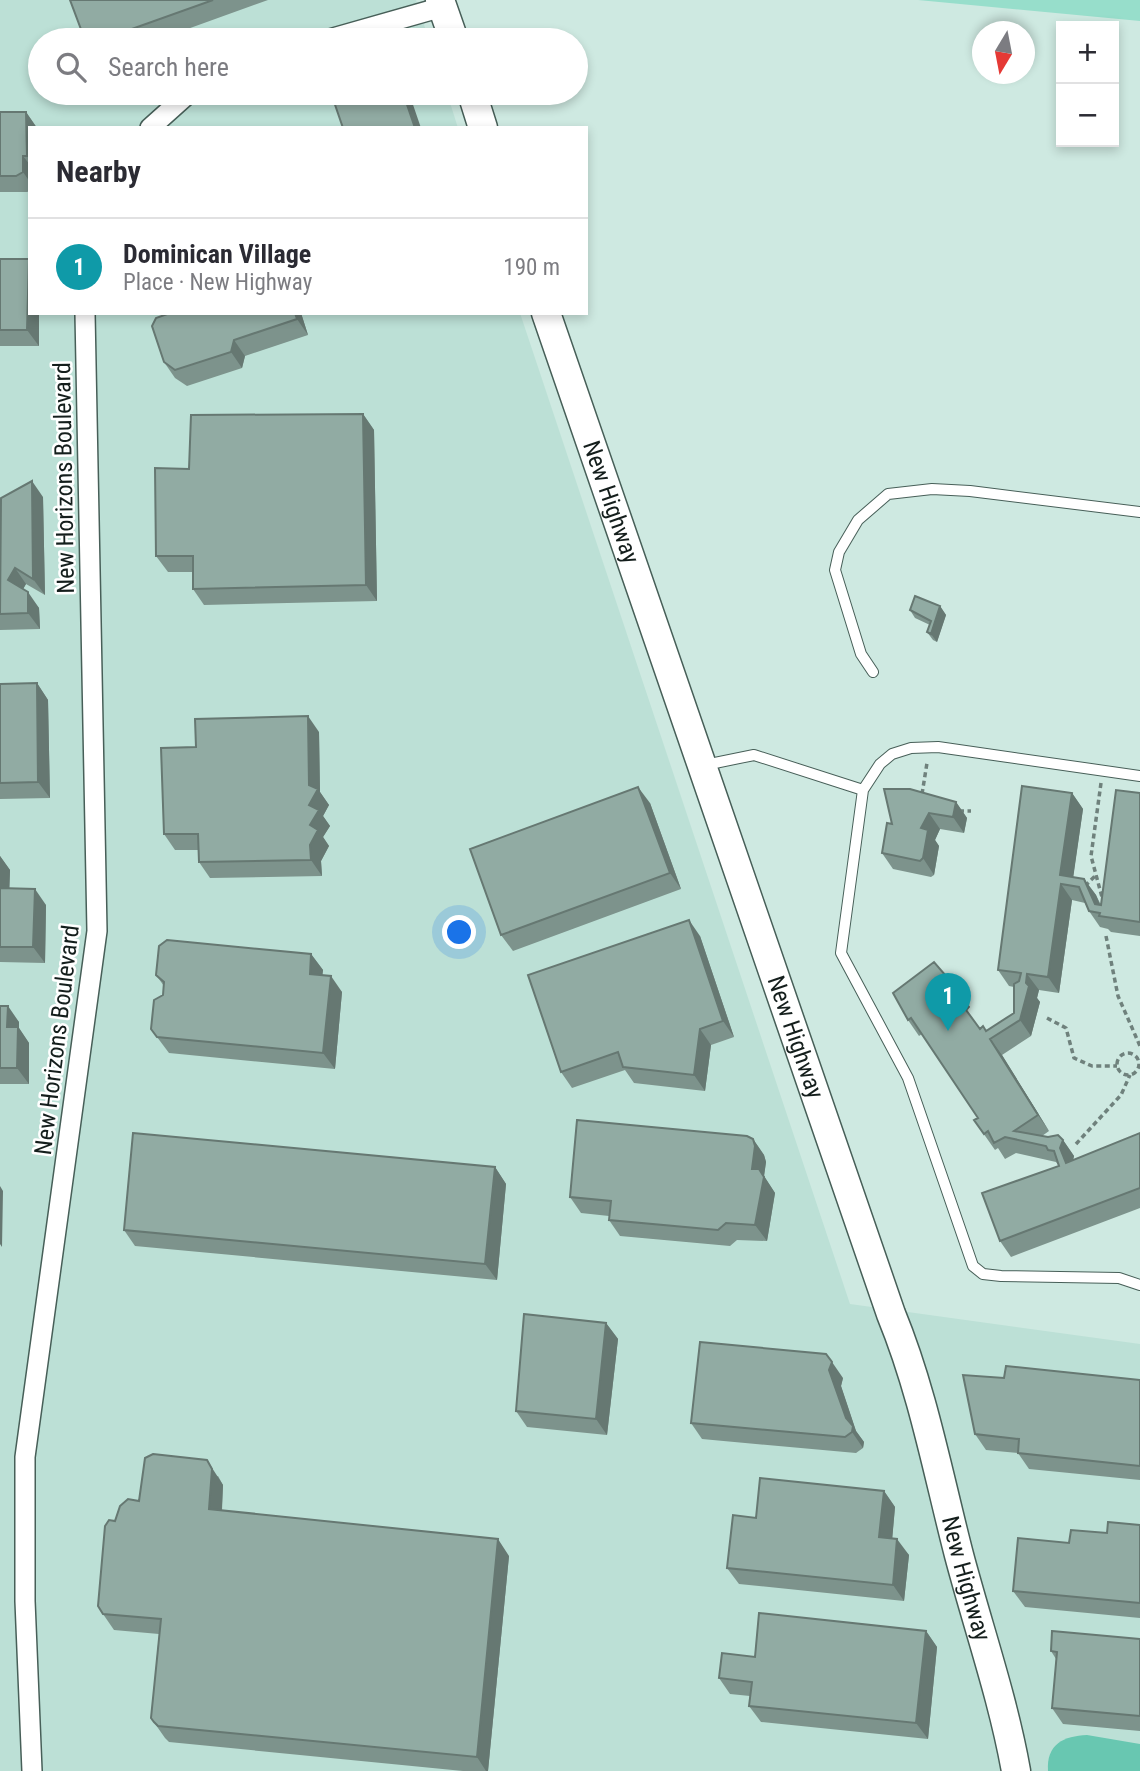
<!DOCTYPE html>
<meta charset="utf-8">
<style>
:root{--surface:#fff;--page:#f2f2f3;--text:#2b2b33;--muted:#7c7c81;--line:#e1e1e2;--accent:#111827}
body{margin:0;font-family:"Roboto Condensed",sans-serif;background:var(--page);color:var(--text)}
.controls{position:absolute;right:21px;top:21px;display:grid;overflow:hidden;border-radius:0px;box-shadow:0 4px 10px #0003}
.controls button{width:63px;height:63px;display:grid;place-items:center;padding:0;border:0;border-bottom:2px solid var(--line);background:var(--surface);color:var(--text);font:35px sans-serif}
.compass{position:absolute;left:972px;top:21px;width:63px;height:63px;border-radius:50%;background:var(--surface);box-shadow:0 4px 10px #0003;rotate:190deg}
.you{position:absolute;left:460px;top:933px;width:24px;height:24px;margin:-18px;border:5px solid #fff;border-radius:50%;background:#1a73e8;box-shadow:0 0 0 10px #1a73e833}
.badge{display:grid;place-items:center;width:46px;height:46px;border-radius:50%;background:var(--accent);color:#fff;font-size:23px;font-weight:700}
.pin{position:absolute;translate:-50% -58px;filter:drop-shadow(0 2px 4px #0008)}
.pin::after{content:'';position:absolute;top:37px;width:24px;height:21px;background:inherit;clip-path:polygon(0 0,100% 0,50% 100%)}
.list{margin:0;padding:0;list-style:none}
h2{display:flex;justify-content:space-between;align-items:center;height:91px;margin:0;padding:0 28px;font-size:30px}
h2 small{font-size:23px;font-weight:400;color:var(--muted)}
.list li{display:grid;grid-template-columns:46px 1fr auto;gap:21px;align-items:center;box-sizing:border-box;height:98px;padding:0 28px;border-top:2px solid var(--line)}
.list b{display:block;font-size:26px;white-space:nowrap}
.list p{margin:0;font-size:23px;white-space:nowrap;color:var(--muted)}
.list em{font-size:23px;font-style:normal;color:var(--muted)}
.icon{flex:none;width:38px;height:38px;fill:none;stroke:currentColor;stroke-width:2;stroke-linecap:round;stroke-linejoin:round}
.map{position:relative;flex:none;width:1140px;height:1771px;overflow:hidden}
.search{position:absolute;background:var(--surface);box-shadow:0 4px 10px #0003;left:28px;top:28px;width:560px;height:77px;display:flex;align-items:center;gap:18px;box-sizing:border-box;padding:0 24px;border-radius:38px;color:var(--muted);font-size:26px}
.panel{position:absolute;background:var(--surface);box-shadow:0 4px 10px #0003;left:28px;top:126px;width:560px;height:189px;border-radius:0px}
.map>svg:first-child{display:block}
.built{fill:#bce0d6}
.green{fill:#97decb}
.forest{fill:#68c7b1}
.lines{fill:none;stroke-linecap:round;stroke-linejoin:round}
.lane-casing{stroke:#475f58;stroke-width:12}
.street-casing{stroke:#475f58;stroke-width:22}
.secondary-casing{stroke:#475f58;stroke-width:31}
.path{stroke:#6f817c;stroke-width:3.5;stroke-dasharray:5 3.5;stroke-linecap:butt}
.lane{stroke:#fff;stroke-width:10}
.street{stroke:#fff;stroke-width:19}
.secondary{stroke:#fff;stroke-width:28}
.wall{fill:#7d938c}
.shaded-wall{fill:#667872}
.building{fill:#91aba3;stroke:#667872;stroke-width:2}
.labels{text-anchor:middle;dominant-baseline:central;stroke-width:5;stroke-linejoin:round;paint-order:stroke}
.street-label{font-size:24px;fill:#141e1c;stroke:#fff}
</style>
<div class="map">
<svg width="1140" height="1771" viewBox="0 0 1140 1771">
<rect width="100%" height="100%" fill="#cee9e1"/>
<path class="built" d="M 0,0 L 416,0 L 429,40 L 40,40 L 40,93 L 447,93 L 458,128 L 30,128 L 30,313 L 520,313 L 850,1304 L 1140,1344 L 1140,1771 L 0,1771 Z"/>
<path class="green" d="M 918,0 L 1140,0 L 1140,21 Z"/>
<path class="forest" d="M 1087,1735 L 1140,1744 L 1140,1771 L 1048,1771 C 1046,1744 1064,1736 1087,1735 Z"/>
<g class="lines">
<defs>
<path id="lane" d="M 873,672 L 861,654 L 835,570 L 839,552 L 858,520 L 888,494 L 932,489 L 970,491 L 1140,512
M 705,765 L 754,755 L 863,790
M 1140,776 L 938,747 L 911,748 L 892,754 L 880,764 L 863,790 L 841,953 L 908,1078 L 973,1266 L 983,1274 L 1001,1276 L 1119,1278 L 1140,1285"/>
<path id="street" d="M 326,40 L 442,7
M 150,128 L 189,93
M 32,1771 L 25,1601 L 25,1457 L 97,931 L 85,313"/>
<g id="secondary">
<path d="M 440,0 L 454,40"/>
<path d="M 472,93 L 483,128"/>
<path id="s1" d="M 546,313 L 891,1314 C 923,1392 938,1474 959,1555 C 978,1627 1003,1698 1016,1771"/>
</g>
</defs>
<use href="#lane" class="lane-casing"/>
<use href="#street" class="street-casing"/>
<use href="#secondary" class="secondary-casing"/>
<path class="path" d="M 1101,783 L 1091,856 L 1103,901
M 922,794 L 927,763
M 959,811 L 971,811
M 1085,886 L 1096,875
M 1106,936 L 1118,996 L 1140,1046
M 1047,1018 L 1066,1028 L 1074,1058 L 1092,1066 L 1117,1066
M1117 1064a11 11 0 1 1 22 0a11 11 0 1 1-22 0Z
M 1076,1144 L 1121,1095 L 1130,1075"/>
<use href="#lane" class="lane"/>
<use href="#street" class="street"/>
<use href="#secondary" class="secondary"/>
</g>
<path class="wall" d="M 70,0 L 268,0 L 157,40 L 85,40 Z
M 0,112 L 26,112 L 37,128 L 30,128 L 30,191 L 27,192 L 0,192 Z
M 0,259 L 29,259 L 30,261 L 30,313 L 39,313 L 39,346 L 0,346 Z
M 170,313 L 301,313 L 308,335 L 245,356 L 242,368 L 187,386 L 175,378 L 164,362 Z
M 363,414 L 374,430 L 377,601 L 204,605 L 193,589 L 193,572 L 168,572 L 156,556 L 189,469 Z
M 43,497 L 45,595 L 26,584 L 23,589 L 39,608 L 40,629 L 0,630 L 0,517 Z
M 940,606 L 946,615 L 937,642 L 933,640 L 927,632 L 930,625 L 915,618 L 910,610 Z
M 37,683 L 48,700 L 50,798 L 0,799 L 0,684 Z
M 319,732 L 320,792 L 329,805 L 323,816 L 330,826 L 323,837 L 329,846 L 321,861 L 322,876 L 210,878 L 199,862 L 199,850 L 175,850 L 164,834 L 196,747 Z
M 1072,793 L 1083,809 L 1073,877 L 1084,879 L 1096,895 L 1101,905 L 1140,793 L 1140,936 L 1111,932 L 1108,929 L 1100,927 L 1089,911 L 1085,903 L 1072,900 L 1059,993 L 1039,990 L 1037,998 L 1040,1002 L 1031,1036 L 1002,1055 L 1049,1131 L 1042,1136 L 1063,1140 L 1074,1156 L 1073,1161 L 1140,1133 L 1140,1208 L 1011,1257 L 1000,1241 L 1059,1166 L 1056,1162 L 1016,1153 L 1005,1159 L 998,1148 L 995,1150 L 974,1120 L 978,1118 L 922,1034 L 919,1036 L 908,1020 L 959,991 L 970,1007 L 967,1011 L 980,1029 L 986,1031 L 1014,1013 L 1014,987 L 1009,986 L 998,970 Z
M 956,802 L 967,818 L 964,833 L 940,829 L 935,840 L 939,846 L 934,875 L 931,877 L 893,869 L 882,853 L 892,824 Z
M 650,803 L 681,889 L 513,951 L 501,935 Z
M 0,856 L 10,870 L 9,889 L 46,905 L 45,963 L 0,962 Z
M 700,936 L 734,1037 L 711,1045 L 705,1091 L 634,1083 L 625,1070 L 572,1088 L 561,1072 Z
M 311,954 L 323,970 L 322,975 L 342,992 L 335,1069 L 169,1053 L 151,1029 L 163,995 L 164,986 L 156,975 Z
M 0,1006 L 19,1022 L 19,1028 L 29,1043 L 29,1084 L 0,1084 Z
M 753,1139 L 764,1155 L 766,1162 L 764,1176 L 775,1193 L 767,1241 L 737,1240 L 730,1246 L 620,1236 L 609,1220 L 609,1216 L 581,1213 L 570,1197 Z
M 495,1167 L 506,1184 L 497,1280 L 135,1246 L 124,1230 Z
M 606,1323 L 618,1339 L 607,1435 L 527,1427 L 516,1411 Z
M 843,1378 L 841,1386 L 856,1431 L 864,1442 L 863,1448 L 856,1453 L 702,1439 L 691,1423 Z
M 1004,1378 L 1140,1380 L 1140,1480 L 1029,1469 L 1018,1453 L 986,1450 L 975,1434 Z
M 218,1476 L 223,1485 L 222,1511 L 509,1556 L 488,1771 L 463,1771 L 169,1742 L 165,1738 L 151,1718 L 159,1634 L 114,1630 L 103,1614 L 115,1521 L 139,1501 Z
M 884,1491 L 895,1507 L 892,1539 L 909,1555 L 904,1601 L 739,1584 L 727,1568 L 756,1518 Z
M 1140,1525 L 1140,1618 L 1025,1607 L 1013,1591 L 1069,1543 Z
M 926,1631 L 937,1647 L 928,1739 L 761,1722 L 749,1706 L 750,1696 L 730,1694 L 719,1678 L 755,1657 Z
M 1140,1639 L 1140,1731 L 1063,1724 L 1052,1708 L 1056,1659 L 1051,1651 Z"/>
<path class="shaded-wall" d="M 403,93 L 409,93 L 421,128 L 415,128 Z
M 26,112 L 37,128 L 30,128 L 30,160 L 27,156 Z
M 23,156 L 30,165 L 30,182 L 23,172 Z
M 29,259 L 30,261 L 30,313 L 39,313 L 39,346 L 27,330 Z
M 295,313 L 301,313 L 308,335 L 297,319 Z
M 234,340 L 245,356 L 242,368 L 231,352 Z
M 363,414 L 374,430 L 377,601 L 366,585 Z
M 32,481 L 43,497 L 45,595 L 33,579 Z
M 15,568 L 26,584 L 19,596 L 8,580 Z
M 28,592 L 39,608 L 40,629 L 28,613 Z
M 940,606 L 946,615 L 937,642 L 931,634 Z
M 37,683 L 48,700 L 50,798 L 38,782 Z
M 308,716 L 319,732 L 320,792 L 329,805 L 323,816 L 330,826 L 323,837 L 329,846 L 321,861 L 322,876 L 311,860 L 309,805 Z
M 638,787 L 650,803 L 681,889 L 670,873 Z
M 1072,793 L 1083,809 L 1072,886 L 1060,875 Z
M 956,802 L 967,818 L 964,833 L 953,817 Z
M 929,813 L 940,829 L 935,840 L 939,846 L 934,875 L 923,858 L 921,828 Z
M 0,856 L 10,870 L 9,904 L 0,891 Z
M 1084,879 L 1096,895 L 1105,917 L 1095,904 Z
M 1061,884 L 1072,900 L 1059,993 L 1048,977 Z
M 35,889 L 46,905 L 45,963 L 33,947 Z
M 689,920 L 700,936 L 734,1037 L 723,1021 Z
M 311,954 L 323,970 L 321,990 L 310,974 Z
M 1027,974 L 1039,990 L 1037,998 L 1040,1002 L 1031,1036 L 1020,1020 Z
M 331,976 L 342,992 L 335,1069 L 323,1053 Z
M 959,991 L 970,1007 L 966,1011 L 955,995 Z
M 8,1006 L 19,1022 L 19,1028 L 29,1043 L 29,1084 L 17,1068 L 7,1027 Z
M 700,1029 L 711,1045 L 705,1091 L 694,1075 Z
M 990,1039 L 1002,1055 L 1049,1131 L 1038,1115 Z
M 753,1139 L 764,1155 L 766,1162 L 764,1176 L 775,1193 L 767,1241 L 755,1225 L 752,1169 Z
M 1063,1140 L 1074,1156 L 1072,1164 L 1066,1163 L 1060,1148 Z
M 495,1167 L 506,1184 L 497,1280 L 485,1264 Z
M 0,1186 L 3,1191 L 2,1247 L 0,1244 Z
M 606,1323 L 618,1339 L 607,1435 L 596,1419 Z
M 832,1362 L 843,1378 L 841,1386 L 856,1431 L 864,1442 L 863,1448 L 852,1432 L 846,1418 L 829,1370 Z
M 207,1460 L 223,1485 L 221,1525 L 209,1509 Z
M 884,1491 L 895,1507 L 891,1553 L 879,1537 Z
M 498,1539 L 509,1556 L 488,1771 L 486,1771 L 477,1757 Z
M 897,1539 L 909,1555 L 904,1601 L 893,1585 Z
M 926,1631 L 937,1647 L 928,1739 L 916,1723 Z"/>
<path class="building" d="M 70,0 L 213,0 L 101,40 L 85,40 Z
M 331,93 L 403,93 L 415,128 L 343,128 Z
M 0,112 L 26,112 L 27,156 L 23,156 L 23,172 L 16,176 L 0,176 Z
M 0,259 L 29,259 L 27,330 L 0,330 Z
M 170,313 L 295,313 L 297,319 L 234,340 L 231,352 L 175,370 L 164,362 L 152,326 L 156,318 Z
M 363,414 L 366,585 L 193,589 L 193,556 L 156,556 L 155,468 L 189,469 L 191,415 Z
M 32,481 L 33,579 L 15,568 L 8,580 L 28,592 L 28,613 L 0,614 L 1,498 Z
M 915,596 L 940,606 L 931,634 L 927,632 L 931,621 L 910,610 Z
M 37,683 L 38,782 L 0,783 L 0,684 Z
M 308,716 L 309,785 L 318,789 L 309,805 L 319,810 L 310,825 L 318,830 L 310,845 L 311,860 L 199,862 L 198,834 L 164,834 L 161,748 L 196,747 L 195,719 Z
M 1022,786 L 1072,793 L 1060,875 L 1084,879 L 1095,904 L 1101,905 L 1116,790 L 1140,793 L 1140,922 L 1099,916 L 1100,913 L 1089,911 L 1079,887 L 1061,884 L 1048,977 L 1027,974 L 1026,983 L 1029,986 L 1020,1020 L 990,1039 L 1038,1115 L 1014,1131 L 1048,1137 L 1058,1135 L 1063,1140 L 1060,1148 L 1066,1163 L 1140,1133 L 1140,1188 L 1000,1241 L 982,1193 L 1059,1166 L 1054,1151 L 1048,1150 L 1046,1146 L 1005,1137 L 994,1143 L 988,1131 L 984,1134 L 974,1120 L 978,1118 L 911,1018 L 908,1020 L 893,993 L 934,962 L 959,991 L 955,995 L 980,1029 L 983,1026 L 986,1031 L 1014,1013 L 1014,984 L 1019,981 L 1021,973 L 998,970 Z
M 638,787 L 670,873 L 501,935 L 470,849 Z
M 884,789 L 910,789 L 956,802 L 953,817 L 929,813 L 921,828 L 928,830 L 923,858 L 920,861 L 882,853 L 887,823 L 892,824 Z
M 0,888 L 35,889 L 33,947 L 0,947 Z
M 689,920 L 723,1021 L 700,1029 L 694,1075 L 623,1067 L 618,1052 L 561,1072 L 528,975 Z
M 167,940 L 311,954 L 310,974 L 331,976 L 323,1053 L 157,1037 L 151,1029 L 154,1000 L 163,995 L 164,982 L 156,975 L 159,946 Z
M 0,1006 L 8,1006 L 7,1027 L 18,1027 L 17,1068 L 0,1068 Z
M 577,1120 L 747,1136 L 753,1139 L 755,1146 L 752,1169 L 759,1169 L 764,1177 L 755,1225 L 726,1223 L 718,1230 L 609,1220 L 611,1201 L 570,1197 Z
M 133,1133 L 495,1167 L 485,1264 L 124,1230 Z
M 524,1314 L 606,1323 L 596,1419 L 516,1411 Z
M 700,1342 L 826,1354 L 832,1362 L 829,1370 L 846,1418 L 853,1426 L 852,1432 L 845,1437 L 691,1423 Z
M 1006,1366 L 1140,1380 L 1140,1466 L 1018,1453 L 1019,1439 L 975,1434 L 963,1375 L 1004,1378 Z
M 153,1454 L 207,1460 L 212,1469 L 209,1509 L 498,1539 L 477,1757 L 158,1726 L 154,1722 L 151,1718 L 161,1619 L 103,1614 L 98,1606 L 105,1526 L 109,1520 L 115,1521 L 120,1506 L 128,1499 L 139,1501 L 145,1458 Z
M 760,1478 L 884,1491 L 879,1537 L 897,1539 L 893,1585 L 727,1568 L 733,1515 L 756,1518 Z
M 1108,1522 L 1140,1525 L 1140,1603 L 1013,1591 L 1018,1538 L 1069,1543 L 1071,1530 L 1107,1533 Z
M 759,1613 L 926,1631 L 916,1723 L 749,1706 L 752,1682 L 719,1678 L 722,1653 L 755,1657 Z
M 1052,1631 L 1140,1639 L 1140,1716 L 1052,1708 L 1057,1652 L 1051,1651 Z"/>
<g class="labels">
<g class="street-label">
<text transform="translate(64 478) rotate(-91)">New Horizons Boulevard</text>
<text stroke="none"><textPath href="#s1" startOffset="200">New Highway</textPath></text>
<text stroke="none"><textPath href="#s1" startOffset="766">New Highway</textPath></text>
<text transform="translate(57 1040) rotate(-83)">New Horizons Boulevard</text>
<text stroke="none"><textPath href="#s1" startOffset="1334">New Highway</textPath></text>
</g>
</g>
</svg>
<div class="controls">
<button>+</button>
<button>−</button>
</div>
<svg class="compass" viewBox="-18 -18 36 36"><path d="M0-13l5 13h-10z" fill="#e53935"/><path d="M0 13l5-13h-10z" fill="#7c7c81"/></svg>
<div class="you"></div>
<div class="pin badge" style="left:948px;top:1031px;background:#0f9aa8">1</div>
<div class="search"><svg class="icon" aria-label="search" viewBox="0 0 24 24"><circle cx="10" cy="10" r="6"/><path d="M15 15l6 6"/></svg>Search here</div>
<section class="panel">
<h2>Nearby<small></small></h2>
<ul class="list">
<li><span class="badge" style="background:#0f9aa8">1</span><div><b>Dominican Village</b><p>Place · New Highway</p></div><em>190 m</em></li>
</ul>
</section>
</div>
